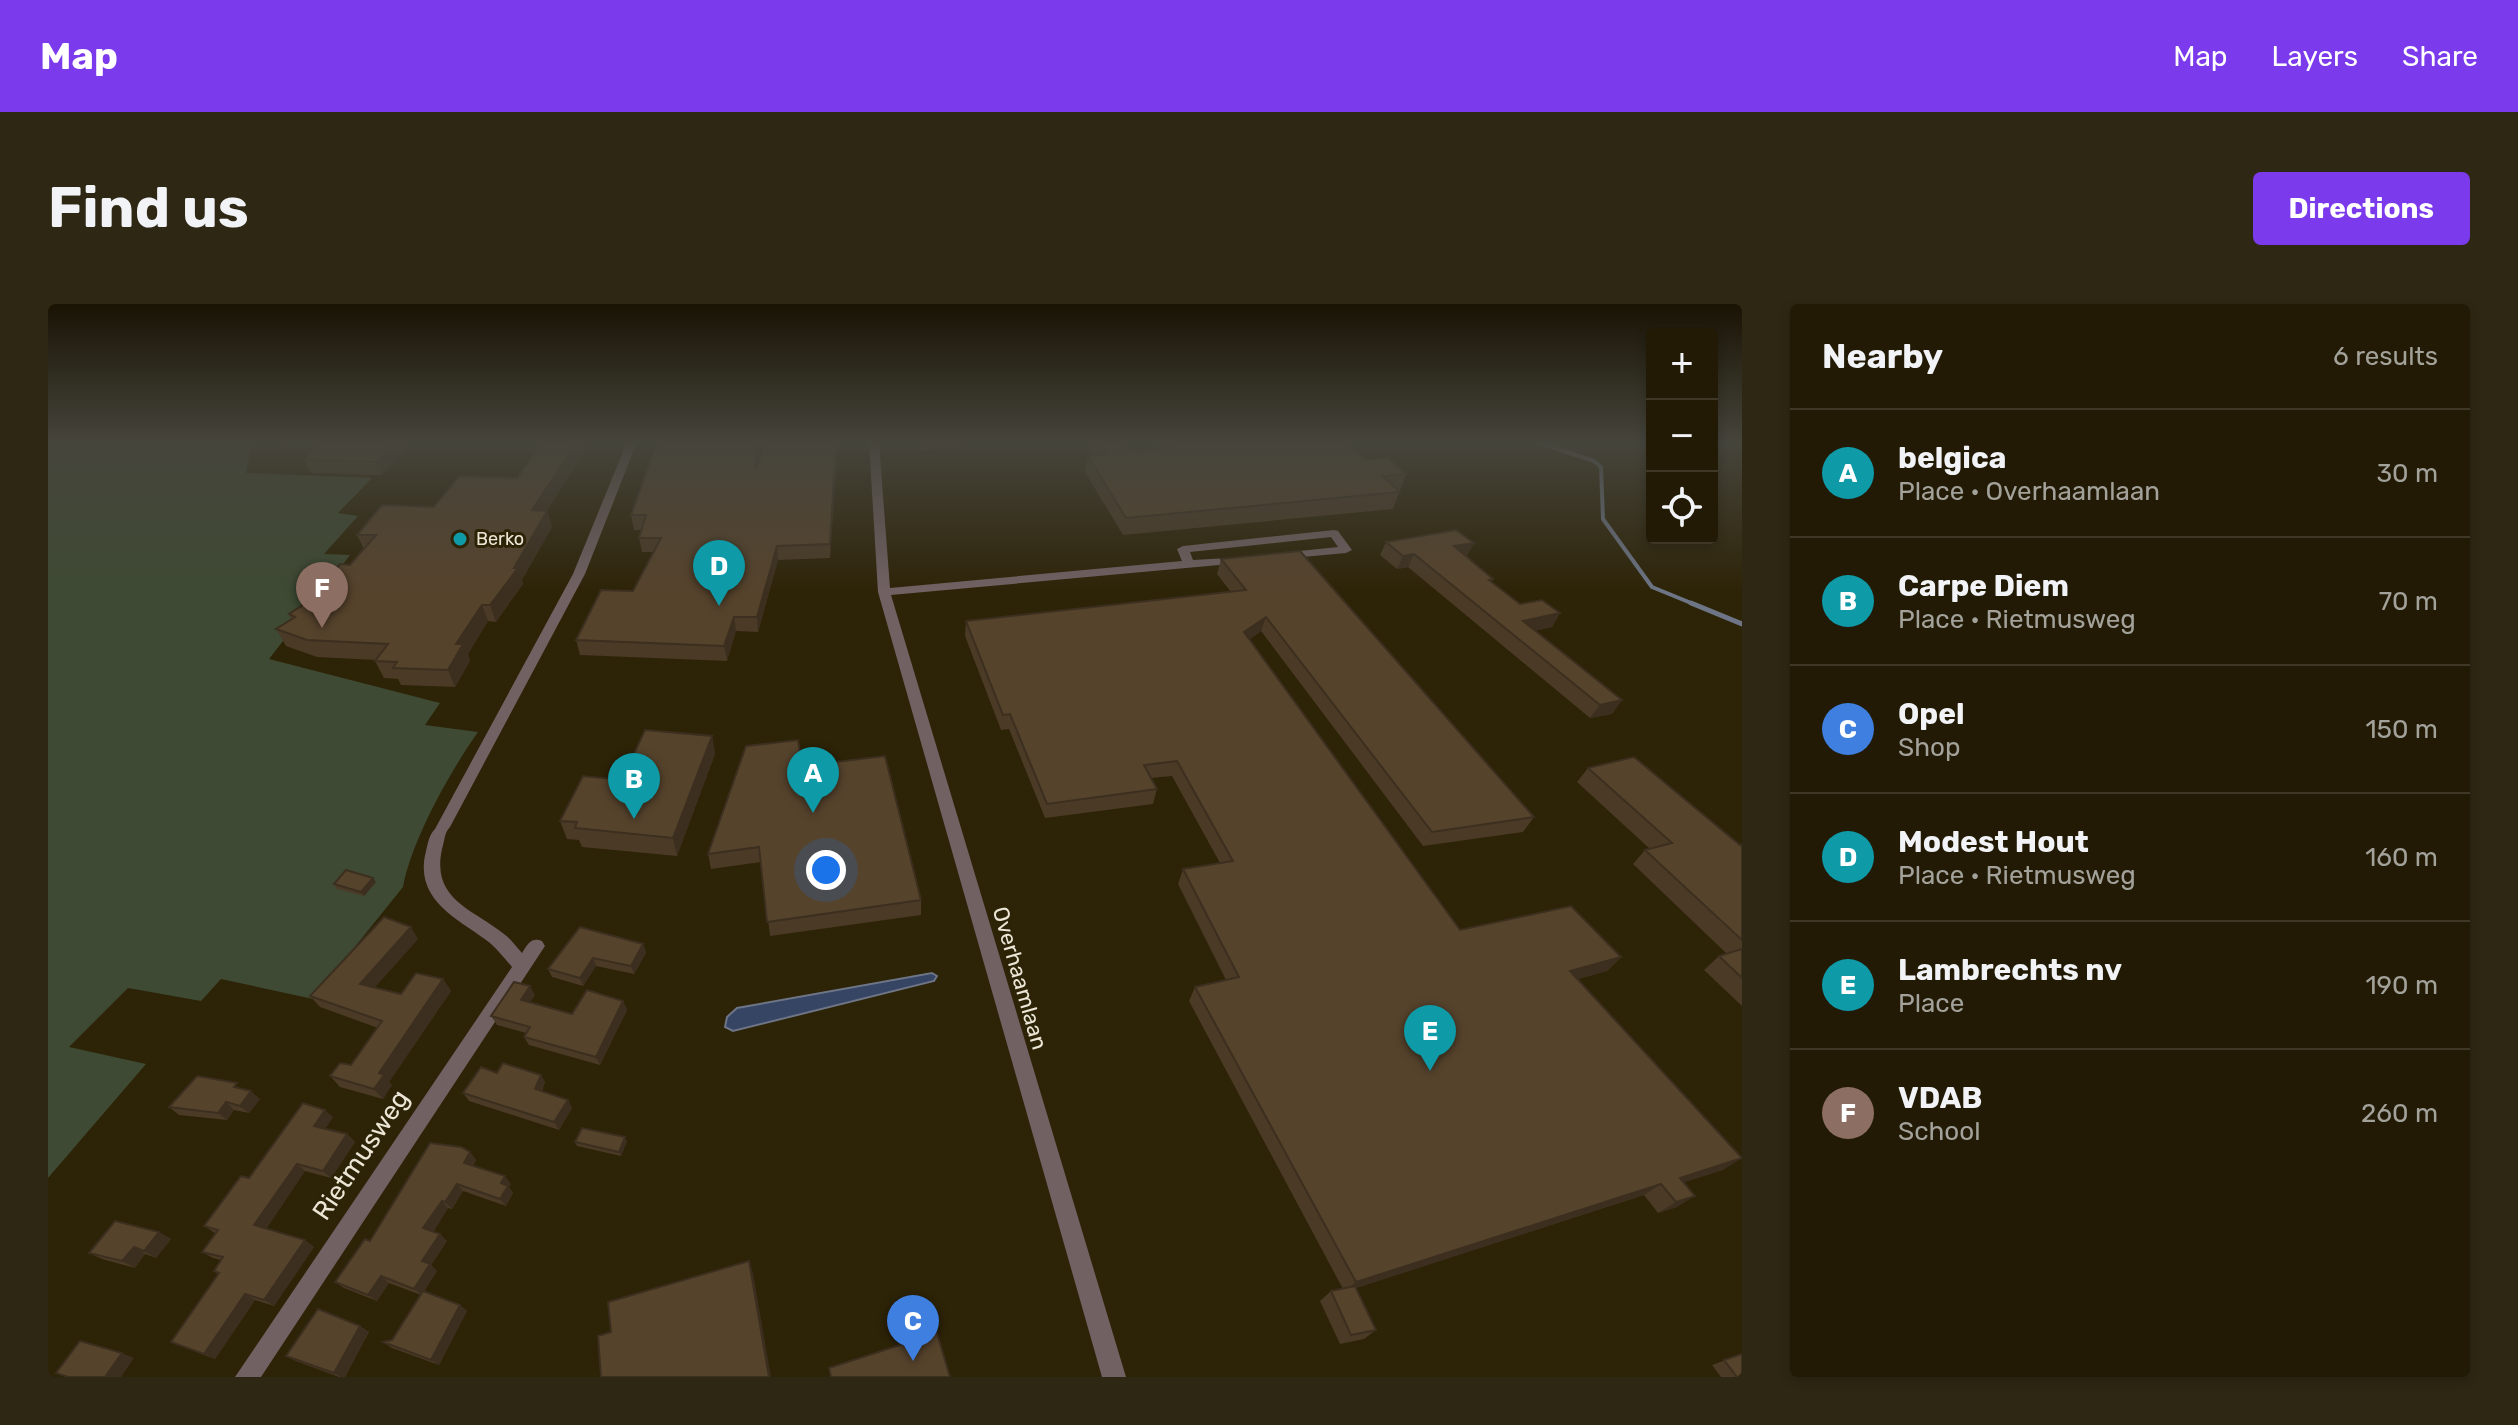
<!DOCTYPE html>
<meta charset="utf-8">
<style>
:root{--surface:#221a05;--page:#2e2713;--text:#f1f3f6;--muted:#a2a19a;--line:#3f3827;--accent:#7c3aed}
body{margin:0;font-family:Rubik,sans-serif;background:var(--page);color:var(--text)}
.controls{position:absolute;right:24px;top:24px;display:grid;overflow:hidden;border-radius:8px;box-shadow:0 4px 12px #0003}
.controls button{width:72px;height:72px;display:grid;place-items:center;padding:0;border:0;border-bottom:2px solid var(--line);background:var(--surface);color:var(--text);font:40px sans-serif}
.you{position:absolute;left:778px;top:566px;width:28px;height:28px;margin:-20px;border:6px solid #fff;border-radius:50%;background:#1a73e8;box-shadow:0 0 0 12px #1a73e833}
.badge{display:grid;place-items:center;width:52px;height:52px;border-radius:50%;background:var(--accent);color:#fff;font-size:26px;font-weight:700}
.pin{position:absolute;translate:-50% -66px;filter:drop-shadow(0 2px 4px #0008)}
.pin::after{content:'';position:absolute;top:42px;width:28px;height:24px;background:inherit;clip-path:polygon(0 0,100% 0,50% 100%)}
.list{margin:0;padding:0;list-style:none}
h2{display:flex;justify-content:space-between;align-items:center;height:104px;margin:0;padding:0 32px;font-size:34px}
h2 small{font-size:26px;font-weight:400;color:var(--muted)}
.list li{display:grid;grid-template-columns:52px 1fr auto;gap:24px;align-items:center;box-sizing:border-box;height:128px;padding:0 32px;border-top:2px solid var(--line)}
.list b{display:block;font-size:30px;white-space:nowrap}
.list p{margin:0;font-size:26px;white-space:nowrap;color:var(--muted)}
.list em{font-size:26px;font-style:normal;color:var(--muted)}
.icon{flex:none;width:44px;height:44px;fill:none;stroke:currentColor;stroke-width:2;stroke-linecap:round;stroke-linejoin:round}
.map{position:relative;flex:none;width:1694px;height:1073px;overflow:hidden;border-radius:8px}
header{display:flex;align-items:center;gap:48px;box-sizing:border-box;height:112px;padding:0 40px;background:var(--accent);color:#fff}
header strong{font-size:38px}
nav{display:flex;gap:44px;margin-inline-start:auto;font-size:28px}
.intro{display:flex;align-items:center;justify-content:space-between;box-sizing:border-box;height:192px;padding:0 48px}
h1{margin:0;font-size:56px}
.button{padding:20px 36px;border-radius:8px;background:var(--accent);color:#fff;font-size:28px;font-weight:700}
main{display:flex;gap:48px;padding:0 48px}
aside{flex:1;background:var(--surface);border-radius:8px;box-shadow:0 4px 12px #0003}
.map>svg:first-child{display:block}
.green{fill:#3e4a33}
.water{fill:#364564;stroke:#6d7586;stroke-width:2}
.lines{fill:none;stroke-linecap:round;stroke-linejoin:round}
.stream-far1{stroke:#6d7586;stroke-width:4}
.stream{stroke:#6d7586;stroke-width:5}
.street{fill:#716163;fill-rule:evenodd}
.wall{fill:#4a3a26}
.shaded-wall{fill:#3c2f1f}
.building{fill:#56432c;stroke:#3c2f1f;stroke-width:2}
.culture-dot{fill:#0f9aa8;stroke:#2d2307;stroke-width:3}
.labels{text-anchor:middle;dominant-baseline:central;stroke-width:6;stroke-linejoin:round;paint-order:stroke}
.far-poi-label{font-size:18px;fill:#ece6d6;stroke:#2d2307;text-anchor:start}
.street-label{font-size:22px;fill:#ece6d6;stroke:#2d2307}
.near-street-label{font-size:26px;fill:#ece6d6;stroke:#2d2307}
</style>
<header>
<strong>Map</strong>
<nav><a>Map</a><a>Layers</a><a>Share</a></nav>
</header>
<div class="intro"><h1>Find us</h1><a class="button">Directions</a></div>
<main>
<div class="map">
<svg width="1694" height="1073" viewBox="0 0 1694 1073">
<rect width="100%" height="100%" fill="#2d2307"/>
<path class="green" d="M 0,138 L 204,138 L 198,169 L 324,174 L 290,209 L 310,212 L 276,250 L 302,251 L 221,355 L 392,399 L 377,421 L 430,428 C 402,468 364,535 355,583 L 265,695 L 173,675 L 153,697 L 80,684 L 21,743 L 98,760 L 0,874 Z"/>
<path class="water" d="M 884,669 L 889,672 L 886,677 L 685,727 L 677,723 L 679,713 L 689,704 Z"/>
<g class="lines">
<path class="stream-far1" d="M 1488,138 L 1546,157 L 1553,163 L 1555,215 L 1604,283 L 1648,301"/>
<path class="stream" d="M 1643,299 L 1694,320"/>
<path class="street" d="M 579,138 L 589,138 L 537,270 L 402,523 C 396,529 397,536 394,545 C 383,596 425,605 456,630 C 463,635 468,643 474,649 C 480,640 483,633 494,637 L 497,642 L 213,1073 L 187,1073 L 464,663 C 457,655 450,646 442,639 C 411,615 365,597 378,547 C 380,539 381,531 387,525 L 525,270 Z
M 821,138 L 831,138 L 842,284 L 1134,257 L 1129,245 L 1135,242 L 1286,226 L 1290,227 L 1304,246 L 1298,249 L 1232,255 L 1226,252 L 1232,249 L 1290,243 L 1283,233 L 1142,248 L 1145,256 L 1197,253 L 1199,255 L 1193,259 L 843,291 L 1078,1073 L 1054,1073 L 830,288 Z"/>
</g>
<path class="wall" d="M 228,138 L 364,138 L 334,171 L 263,169 L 256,156 L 270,143 L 230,141 Z
M 542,138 L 499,207 L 504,223 L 474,276 L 475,280 L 448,318 L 440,317 L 420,350 L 422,357 L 407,383 L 353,381 L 350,375 L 336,374 L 327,357 L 328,356 L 269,353 L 238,342 L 228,325 L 243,315 L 241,310 L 261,297 L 302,261 L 316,245 L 309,231 L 469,174 Z
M 712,138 L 710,158 L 790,138 L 782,254 L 730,256 L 710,328 L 688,327 L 679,357 L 532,351 L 528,336 L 585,287 L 606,248 L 594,248 L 591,234 L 594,226 L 586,226 L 583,211 Z
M 868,138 L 914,138 L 914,143 L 871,146 Z
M 1036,138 L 1077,138 L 1085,148 L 1112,146 L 1106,138 L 1298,138 L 1317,156 L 1358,170 L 1345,205 L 1075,231 L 1037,168 L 1040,152 L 1045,152 Z
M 1338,238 L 1426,239 L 1418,252 L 1445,275 L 1443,278 L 1472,300 L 1512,309 L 1504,323 L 1486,327 L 1574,396 L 1564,410 L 1542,414 L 1360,263 L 1349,265 L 1332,251 Z
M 1173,255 L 1486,513 L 1475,528 L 1375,542 L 1213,327 L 1202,335 L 1412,626 L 1573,653 L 1559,667 L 1530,675 L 1675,866 L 1636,878 L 1629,903 L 1610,909 L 1596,891 L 1308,984 L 1328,1026 L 1316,1035 L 1292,1040 L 1272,997 L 1283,987 L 1295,985 L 1141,697 L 1147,683 L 1178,676 L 1130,580 L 1135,565 L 1172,559 L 1124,472 L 1103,474 L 1109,485 L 1105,500 L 997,514 L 961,425 L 953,426 L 917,332 L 918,317 L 1183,288 L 1169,270 Z
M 664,432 L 667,450 L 629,552 L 534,543 L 531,536 L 519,535 L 512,517 L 574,476 Z
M 754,462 L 873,596 L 873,611 L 722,632 L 713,558 L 663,565 L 660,550 Z
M 1540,464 L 1692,541 L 1694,540 L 1694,702 L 1656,666 L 1671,652 L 1679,650 L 1585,560 L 1597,546 L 1602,545 L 1529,478 Z
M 328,578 L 316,592 L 289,585 L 286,580 Z
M 370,635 L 327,683 L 353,690 L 395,675 L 403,687 L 341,778 L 344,781 L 335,795 L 292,783 L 282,772 L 303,761 L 330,724 L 272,703 L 262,692 Z
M 595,640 L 598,649 L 586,670 L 548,662 L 535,682 L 504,673 L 500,665 Z
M 487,691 L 482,698 L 524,710 L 575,697 L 579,706 L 552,761 L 481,741 L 476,733 L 478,729 L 449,721 L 443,712 Z
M 449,769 L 493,771 L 497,778 L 494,787 L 520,796 L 524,804 L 511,826 L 421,797 L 415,789 Z
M 195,785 L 212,795 L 201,809 L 186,806 L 179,816 L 131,811 L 121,803 Z
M 285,813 L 277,825 L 299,830 L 307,838 L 283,874 L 257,867 L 218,925 L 257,936 L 266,943 L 226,1002 L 207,996 L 167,1055 L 123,1038 L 170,970 L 166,967 L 173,956 L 165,954 L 154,948 L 167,929 L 156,922 L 201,874 Z
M 579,837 L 573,852 L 529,842 L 527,838 Z
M 422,848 L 428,856 L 425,862 L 463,880 L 461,883 L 465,889 L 458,902 L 415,887 L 404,905 L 400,904 L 385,928 L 399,937 L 383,961 L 389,967 L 376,987 L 412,1001 L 419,1007 L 391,1061 L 344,1044 L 335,1038 L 344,1036 L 373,991 L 341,979 L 329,997 L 296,984 L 287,978 Z
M 111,928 L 123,935 L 108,954 L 97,950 L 87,964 L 54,955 L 41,949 Z
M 312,1022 L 321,1028 L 297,1073 L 291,1073 L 248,1057 L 238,1052 Z
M 1694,1050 L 1694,1073 L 1673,1073 L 1664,1061 Z"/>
<path class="shaded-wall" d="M 347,138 L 364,138 L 334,171 L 329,158 Z
M 529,138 L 542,138 L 489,222 L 484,206 Z
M 709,138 L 712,138 L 709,179 L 707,165 Z
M 788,138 L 790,138 L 782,254 L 782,240 Z
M 499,207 L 504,223 L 474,276 L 475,280 L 448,318 L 442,301 Z
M 1426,239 L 1419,252 L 1399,256 L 1406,242 Z
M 729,242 L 730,256 L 710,328 L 709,313 Z
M 1366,250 L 1360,263 L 1349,265 L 1355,252 Z
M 434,301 L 440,317 L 420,350 L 422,357 L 407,383 L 400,366 L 408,340 Z
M 1512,309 L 1504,323 L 1466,331 L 1475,317 Z
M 686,313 L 688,327 L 679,357 L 676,342 Z
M 1218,313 L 1213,327 L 1192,343 L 1196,328 Z
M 1574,396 L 1564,410 L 1542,414 L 1552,401 Z
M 664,432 L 667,450 L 629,552 L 625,534 Z
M 325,574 L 328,578 L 316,592 L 313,588 Z
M 363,623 L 370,635 L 320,691 L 312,680 Z
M 595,640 L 598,649 L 586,670 L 583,662 Z
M 1573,653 L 1559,667 L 1509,681 L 1522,667 Z
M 545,654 L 548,662 L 535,682 L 532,674 Z
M 395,675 L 403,687 L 341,778 L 344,781 L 335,795 L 326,785 L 331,769 Z
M 482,682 L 487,691 L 478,705 L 473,696 Z
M 575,697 L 579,706 L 552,761 L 548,753 Z
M 493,771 L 497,778 L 491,792 L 487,785 Z
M 203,787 L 212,795 L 201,809 L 192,802 Z
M 520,796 L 524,804 L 511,826 L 506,818 Z
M 178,798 L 186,806 L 179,816 L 170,809 Z
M 277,806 L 285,813 L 274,830 L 266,822 Z
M 299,830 L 307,838 L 283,874 L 275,867 Z
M 577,833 L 579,837 L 573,852 L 571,848 Z
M 422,848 L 428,856 L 422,867 L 416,859 Z
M 1694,854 L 1675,866 L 1617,884 L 1632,874 Z
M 249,860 L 257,867 L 216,928 L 206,921 Z
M 457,872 L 463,880 L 461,883 L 465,889 L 458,902 L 452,895 L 453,879 Z
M 409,880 L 415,887 L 404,905 L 397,898 Z
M 1613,880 L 1596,891 L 1296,988 L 1308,978 Z
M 1647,892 L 1629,903 L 1610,909 L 1628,898 Z
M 394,897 L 400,904 L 383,932 L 375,924 Z
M 111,928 L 123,935 L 108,954 L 96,947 Z
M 392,930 L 399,937 L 383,961 L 389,967 L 374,991 L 366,985 L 374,957 Z
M 257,936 L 266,943 L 226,1002 L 216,996 Z
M 86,943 L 97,950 L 87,964 L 74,957 Z
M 701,957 L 705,969 L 723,1073 L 721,1073 Z
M 333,972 L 341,979 L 329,997 L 320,991 Z
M 197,990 L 207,996 L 167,1055 L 156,1050 Z
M 412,1001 L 419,1007 L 391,1061 L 383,1056 Z
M 312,1022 L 321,1028 L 297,1073 L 293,1073 L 286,1069 Z
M 74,1049 L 86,1054 L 73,1073 L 57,1073 Z"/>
<path class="building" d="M 274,138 L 347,138 L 329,158 L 256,156 Z
M 495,138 L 529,138 L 484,206 L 499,207 L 466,264 L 470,264 L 442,301 L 434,301 L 408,340 L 415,340 L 400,366 L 345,364 L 349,358 L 327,357 L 340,340 L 259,336 L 228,325 L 247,313 L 241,310 L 261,297 L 292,260 L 302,261 L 328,231 L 309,231 L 334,201 L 386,203 L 411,172 L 469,174 Z
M 609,138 L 709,138 L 707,165 L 719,138 L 788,138 L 782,240 L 729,242 L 709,313 L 686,313 L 676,342 L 528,336 L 553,286 L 585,287 L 613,234 L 591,234 L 598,211 L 583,211 Z
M 1050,138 L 1077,138 L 1085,148 L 1123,145 L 1119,140 L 1124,140 L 1123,138 L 1298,138 L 1317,156 L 1340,154 L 1358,170 L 1335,172 L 1352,188 L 1078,214 L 1040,152 L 1058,150 Z
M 1408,226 L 1426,239 L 1406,242 L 1445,275 L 1441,276 L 1472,300 L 1494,296 L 1512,309 L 1475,317 L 1574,396 L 1552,401 L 1366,250 L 1355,252 L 1338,238 Z
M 1252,247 L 1486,513 L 1384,528 L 1218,313 L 1196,328 L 1412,626 L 1523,602 L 1573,653 L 1522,667 L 1694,854 L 1632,874 L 1647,892 L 1628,898 L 1613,880 L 1308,978 L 1147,683 L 1191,673 L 1135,565 L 1185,557 L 1129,457 L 1096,461 L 1109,485 L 999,500 L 962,410 L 955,411 L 918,317 L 1198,286 L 1173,255 Z
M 597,426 L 664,432 L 625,534 L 527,524 L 529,518 L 512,517 L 535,472 L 574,476 Z
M 750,436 L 754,462 L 837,452 L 873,596 L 719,618 L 711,543 L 660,550 L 698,442 Z
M 1586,453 L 1692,541 L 1694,540 L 1694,636 L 1597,546 L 1624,539 L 1540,464 Z
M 298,566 L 325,574 L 313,588 L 286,580 Z
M 336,613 L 363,623 L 312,680 L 353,690 L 368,669 L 395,675 L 331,769 L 336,771 L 326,785 L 282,772 L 292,759 L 303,761 L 334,717 L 262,692 Z
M 532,623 L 595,640 L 583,662 L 545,654 L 532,674 L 500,665 Z
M 1694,645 L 1694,674 L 1671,652 Z
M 466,678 L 482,682 L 473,696 L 524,710 L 539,686 L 575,697 L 548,753 L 476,733 L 482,723 L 443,712 Z
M 455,759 L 493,771 L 487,785 L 520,796 L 506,818 L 415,789 L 433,763 L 449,769 Z
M 149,772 L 189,779 L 186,783 L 203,787 L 192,802 L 178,798 L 170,809 L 121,803 Z
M 255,799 L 277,806 L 266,822 L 299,830 L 275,867 L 249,860 L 206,921 L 257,936 L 216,996 L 197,990 L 156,1050 L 123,1038 L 171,969 L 166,967 L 175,953 L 154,948 L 170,926 L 156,922 L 193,872 L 201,874 Z
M 534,824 L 577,833 L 571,848 L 527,838 Z
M 382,839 L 413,843 L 422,848 L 416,859 L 457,872 L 453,879 L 460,882 L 452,895 L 409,880 L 397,898 L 394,897 L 375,924 L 392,930 L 374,957 L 382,960 L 366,985 L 333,972 L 320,991 L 287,978 L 317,935 L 322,937 Z
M 67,917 L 111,928 L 96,947 L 86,943 L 74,957 L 41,949 Z
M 701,957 L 721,1073 L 553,1073 L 550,1032 L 563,1028 L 560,998 Z
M 1307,982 L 1328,1026 L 1303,1031 L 1283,987 Z
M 375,987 L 412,1001 L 383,1056 L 335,1038 L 344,1036 Z
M 270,1005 L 312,1022 L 286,1069 L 238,1052 Z
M 889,1029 L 902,1073 L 783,1073 L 781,1064 Z
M 32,1037 L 74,1049 L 57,1073 L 20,1073 L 8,1069 Z
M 1694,1050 L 1694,1073 L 1689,1073 L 1676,1056 Z"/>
<linearGradient id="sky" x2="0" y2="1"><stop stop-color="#191304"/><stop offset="0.48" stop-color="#46453c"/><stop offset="1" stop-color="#46453c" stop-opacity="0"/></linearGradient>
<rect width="1694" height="289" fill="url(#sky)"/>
<circle class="culture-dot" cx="412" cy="235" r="8"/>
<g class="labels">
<g class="far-poi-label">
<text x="428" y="235">Berko</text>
</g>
<g class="street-label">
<text transform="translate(972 674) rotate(74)">Overhaamlaan</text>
</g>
<g class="near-street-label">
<text transform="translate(313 851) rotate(-56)">Rietmusweg</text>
</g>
</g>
</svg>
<div class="controls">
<button>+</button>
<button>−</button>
<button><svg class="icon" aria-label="locate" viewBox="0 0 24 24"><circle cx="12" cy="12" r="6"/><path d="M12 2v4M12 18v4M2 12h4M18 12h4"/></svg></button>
</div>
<div class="you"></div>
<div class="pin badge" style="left:765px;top:509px;background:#0f9aa8">A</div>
<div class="pin badge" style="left:586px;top:515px;background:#0f9aa8">B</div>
<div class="pin badge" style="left:865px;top:1057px;background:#3f7fe0">C</div>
<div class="pin badge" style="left:671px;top:302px;background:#0f9aa8">D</div>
<div class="pin badge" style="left:1382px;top:767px;background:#0f9aa8">E</div>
<div class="pin badge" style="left:274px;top:324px;background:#8d6e63">F</div>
</div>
<aside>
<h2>Nearby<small>6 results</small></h2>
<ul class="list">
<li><span class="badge" style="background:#0f9aa8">A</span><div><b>belgica</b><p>Place · Overhaamlaan</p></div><em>30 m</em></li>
<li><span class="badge" style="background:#0f9aa8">B</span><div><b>Carpe Diem</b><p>Place · Rietmusweg</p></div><em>70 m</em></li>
<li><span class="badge" style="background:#3f7fe0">C</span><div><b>Opel</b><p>Shop</p></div><em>150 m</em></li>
<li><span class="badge" style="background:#0f9aa8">D</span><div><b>Modest Hout</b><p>Place · Rietmusweg</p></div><em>160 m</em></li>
<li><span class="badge" style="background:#0f9aa8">E</span><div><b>Lambrechts nv</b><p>Place</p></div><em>190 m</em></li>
<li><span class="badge" style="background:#8d6e63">F</span><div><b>VDAB</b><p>School</p></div><em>260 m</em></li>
</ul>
</aside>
</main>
